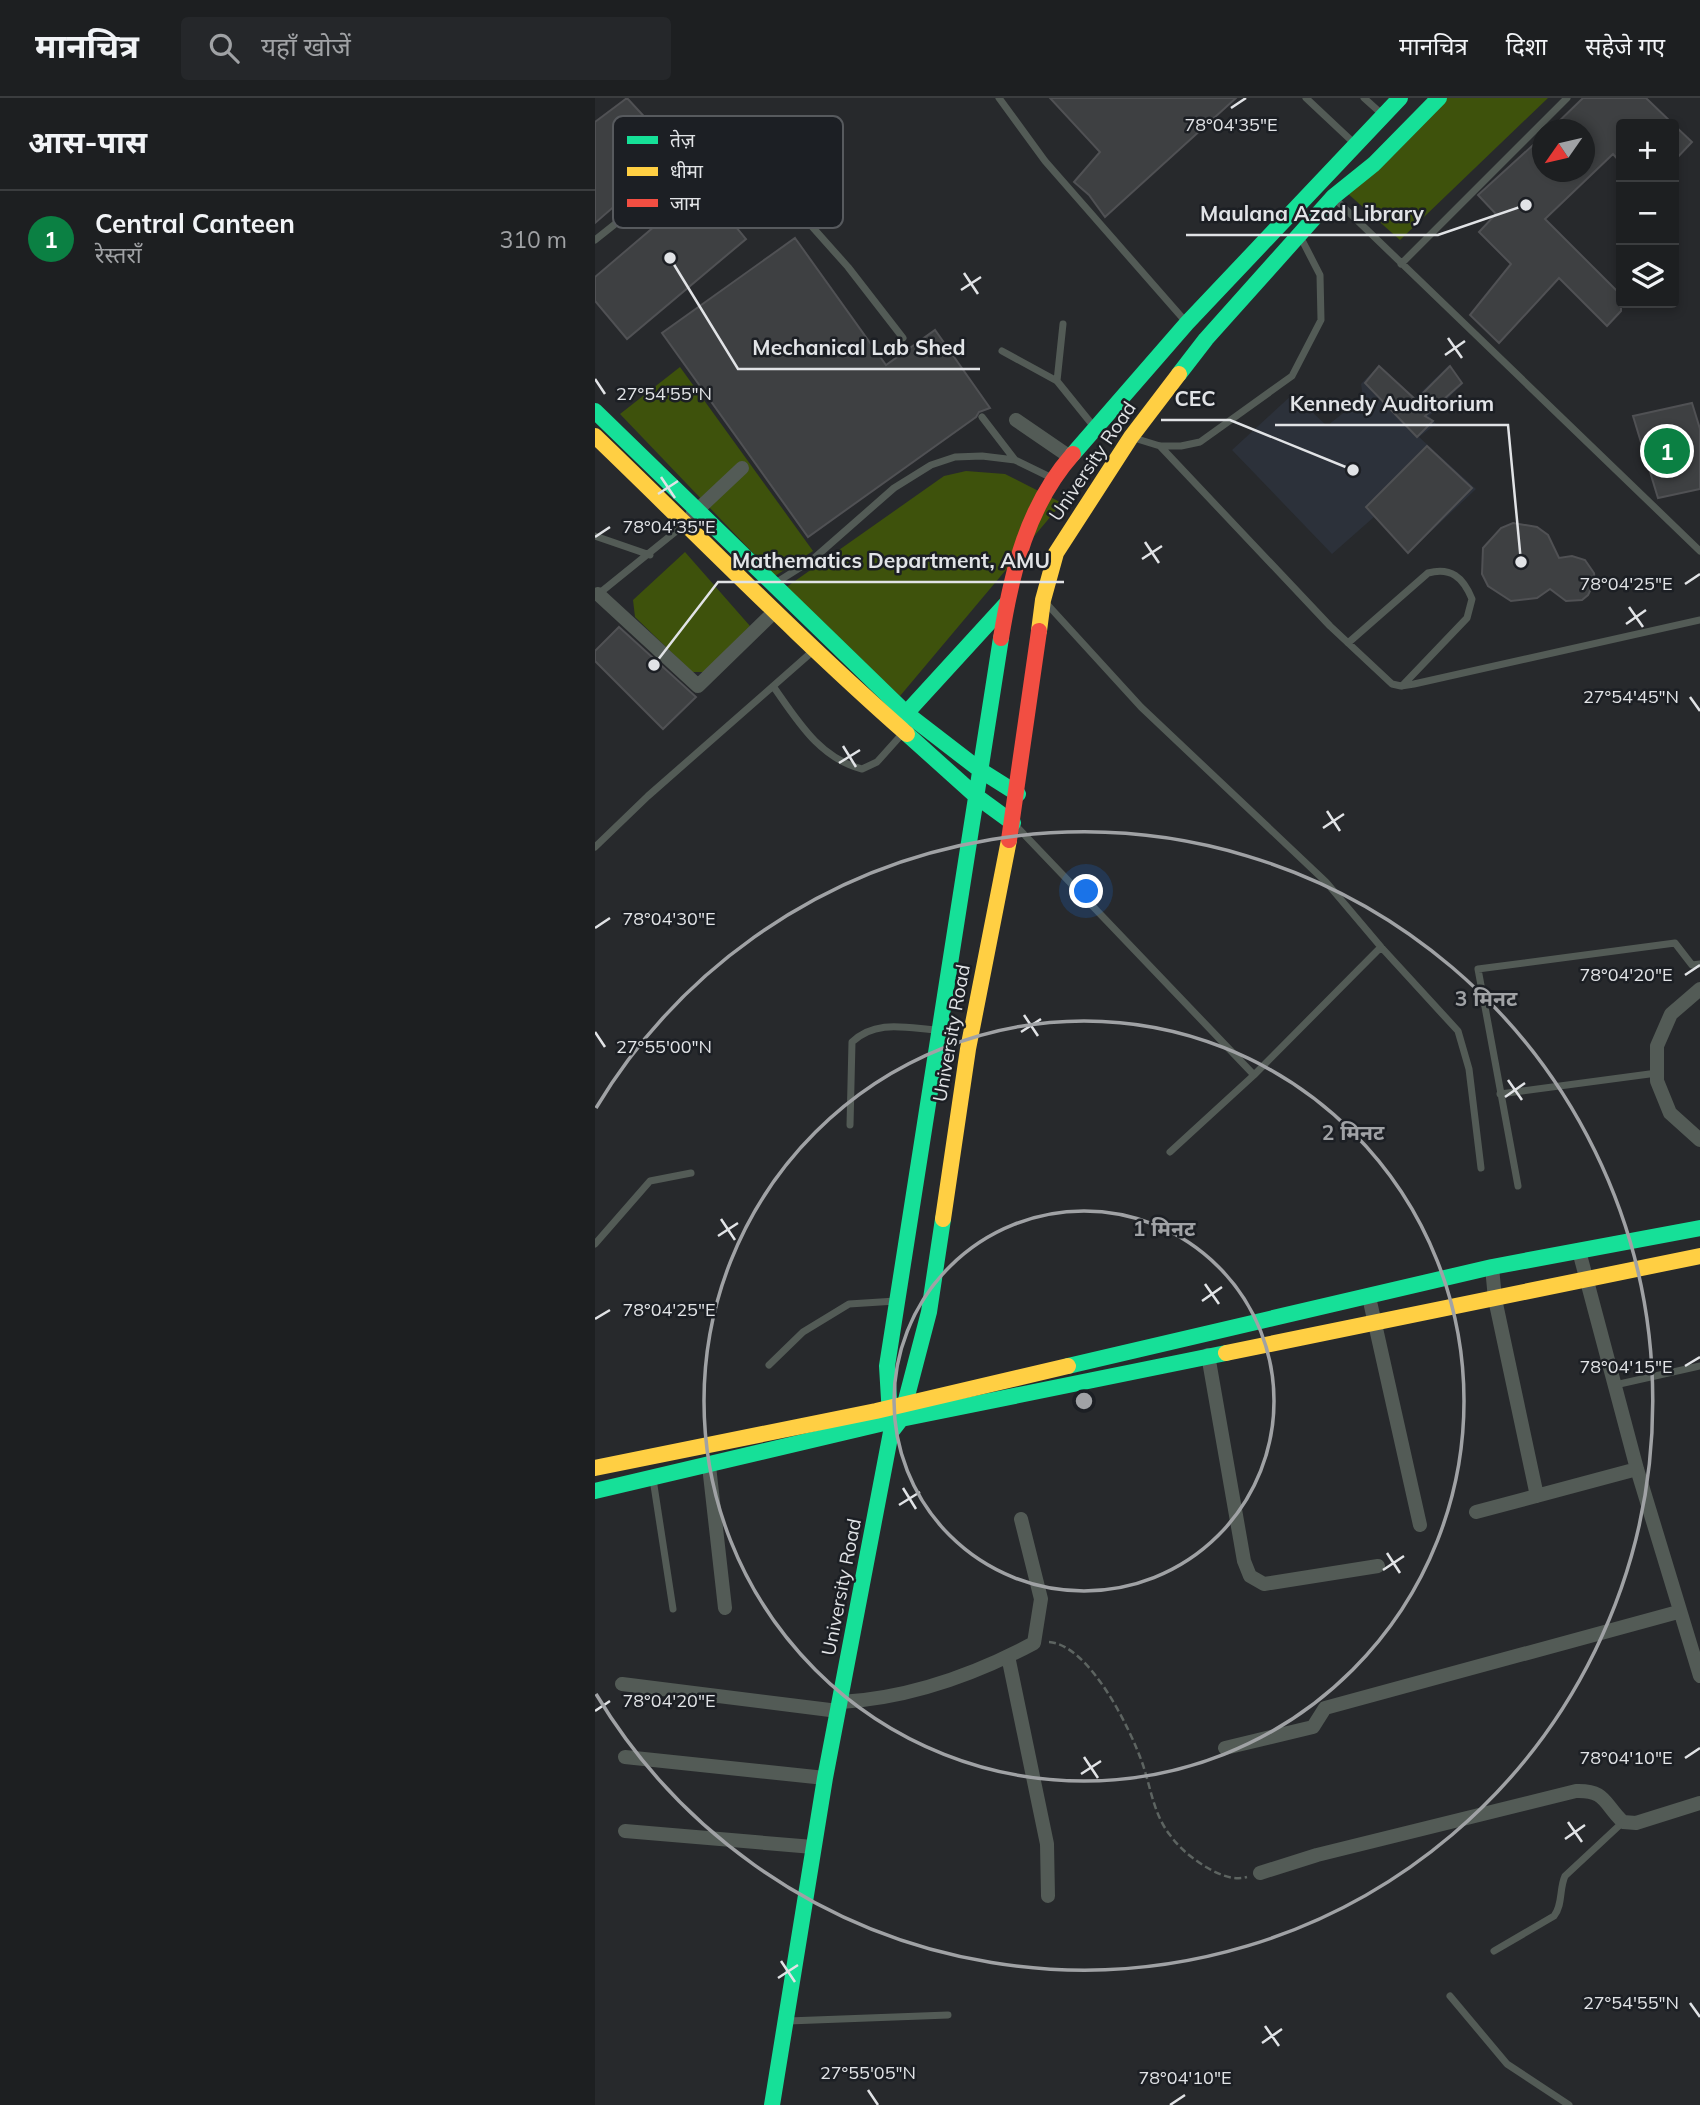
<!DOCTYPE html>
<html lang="hi">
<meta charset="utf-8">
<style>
:root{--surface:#1d1f21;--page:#25272a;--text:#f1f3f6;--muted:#a0a2a5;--line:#3b3d3f;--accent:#0b8043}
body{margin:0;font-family:Mulish,"Noto Sans Devanagari",sans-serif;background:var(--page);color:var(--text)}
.controls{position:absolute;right:21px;top:21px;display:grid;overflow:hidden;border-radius:7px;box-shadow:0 4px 10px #0003}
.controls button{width:63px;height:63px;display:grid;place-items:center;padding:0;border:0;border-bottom:2px solid var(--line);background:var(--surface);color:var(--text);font:35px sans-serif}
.compass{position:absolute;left:937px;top:21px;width:63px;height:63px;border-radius:50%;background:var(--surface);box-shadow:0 4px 10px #0003;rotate:236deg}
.you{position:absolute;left:492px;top:794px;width:24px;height:24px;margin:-18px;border:5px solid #fff;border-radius:50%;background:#1a73e8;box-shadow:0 0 0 10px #1a73e833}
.badge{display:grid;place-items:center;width:46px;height:46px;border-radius:50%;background:var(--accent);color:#fff;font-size:23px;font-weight:700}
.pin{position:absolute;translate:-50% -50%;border:4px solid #fff;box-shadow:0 2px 7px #0006}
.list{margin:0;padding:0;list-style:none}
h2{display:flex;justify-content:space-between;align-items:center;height:91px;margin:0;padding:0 28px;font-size:30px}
h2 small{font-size:23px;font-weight:400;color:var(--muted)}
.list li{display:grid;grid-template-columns:46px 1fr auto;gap:21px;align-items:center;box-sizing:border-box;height:98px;padding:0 28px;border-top:2px solid var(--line)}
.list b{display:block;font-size:26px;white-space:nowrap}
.list p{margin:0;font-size:23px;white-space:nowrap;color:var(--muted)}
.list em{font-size:23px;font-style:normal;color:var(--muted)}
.icon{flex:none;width:38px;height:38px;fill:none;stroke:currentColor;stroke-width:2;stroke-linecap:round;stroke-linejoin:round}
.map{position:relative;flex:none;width:1105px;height:2007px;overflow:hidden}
header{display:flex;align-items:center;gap:42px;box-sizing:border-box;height:98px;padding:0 35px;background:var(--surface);border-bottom:2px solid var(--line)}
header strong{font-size:33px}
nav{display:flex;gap:38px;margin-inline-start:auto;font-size:24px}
.search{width:490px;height:63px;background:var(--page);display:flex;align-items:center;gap:18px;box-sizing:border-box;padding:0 24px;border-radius:7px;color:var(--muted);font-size:26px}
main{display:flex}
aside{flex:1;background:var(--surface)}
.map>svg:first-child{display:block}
.built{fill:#2c313a}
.green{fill:#3e520c}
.building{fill:#3e4042;stroke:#505154;stroke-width:2}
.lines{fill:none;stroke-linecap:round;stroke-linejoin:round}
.path{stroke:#5d6461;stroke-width:2.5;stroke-dasharray:7 3.5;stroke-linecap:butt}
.lane{stroke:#535b56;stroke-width:7}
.street{stroke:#535b56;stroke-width:14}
.fast{stroke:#16e098;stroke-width:16}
.slow{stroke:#ffcf43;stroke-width:16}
.jam{stroke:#f24e42;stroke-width:16}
.ticks{fill:none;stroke:#e1e3e6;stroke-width:2.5}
.ring{fill:none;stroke:#a0a2a5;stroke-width:3.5}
.labels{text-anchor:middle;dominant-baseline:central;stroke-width:5;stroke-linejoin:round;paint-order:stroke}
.street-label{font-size:19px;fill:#e1e3e6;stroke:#1c1f24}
.key{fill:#1c1f24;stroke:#575a5e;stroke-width:2}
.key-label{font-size:19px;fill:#e1e3e6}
.ticks-label{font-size:18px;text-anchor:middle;fill:#e1e3e6;stroke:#1c1f24;stroke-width:5;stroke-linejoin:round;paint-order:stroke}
.centre{fill:#a0a2a5;stroke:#1c1f24;stroke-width:3.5}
.ring-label{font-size:21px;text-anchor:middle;font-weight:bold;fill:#a0a2a5;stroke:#1c1f24;stroke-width:5;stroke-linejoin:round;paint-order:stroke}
.leader{fill:none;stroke:#e1e3e6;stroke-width:2.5}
.callout-dot{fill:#e1e3e6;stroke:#1c1f24;stroke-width:2.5}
.callout-label{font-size:21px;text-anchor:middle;font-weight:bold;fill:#e1e3e6;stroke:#1c1f24;stroke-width:5;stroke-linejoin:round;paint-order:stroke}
</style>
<header>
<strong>मानचित्र</strong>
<div class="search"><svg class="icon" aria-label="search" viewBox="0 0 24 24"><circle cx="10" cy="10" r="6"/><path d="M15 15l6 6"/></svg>यहाँ खोजें</div>
<nav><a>मानचित्र</a><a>दिशा</a><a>सहेजे गए</a></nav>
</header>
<main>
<aside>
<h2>आस-पास<small></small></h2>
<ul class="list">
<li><span class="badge">1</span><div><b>Central Canteen</b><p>रेस्तराँ</p></div><em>310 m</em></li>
</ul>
</aside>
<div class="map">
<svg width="1105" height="2007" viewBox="0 0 1105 2007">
<rect width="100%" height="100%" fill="#27292c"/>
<path class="built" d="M 784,267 L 820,300 L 854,267 L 868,286 L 834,318 L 841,326 L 824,339 L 881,391 L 813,455 L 779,419 L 737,456 L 637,352 L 698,296 L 732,328 L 768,299 L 766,286 Z"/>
<path class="green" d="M 834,0 L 953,0 L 805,142 L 751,94 Z
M 85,269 L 218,453 L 180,478 L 25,316 Z
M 371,373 L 410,376 L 467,405 L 305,598 L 190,490 L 349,378 Z
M 90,454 L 155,528 L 112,574 L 97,574 L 40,519 L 38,502 Z"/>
<path class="building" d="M 32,0 L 82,54 L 0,125 L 0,24 Z
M 455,0 L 641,0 L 510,119 L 494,97 L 479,84 L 505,54 Z
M 988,0 L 1051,0 L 1078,26 L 1026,26 L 1026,65 L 1018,56 L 950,121 L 1026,197 L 1026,213 L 1012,228 L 964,180 L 904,245 L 875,217 L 916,166 L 884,134 L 901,116 L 883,97 L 948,38 L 948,74 L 990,74 L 990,32 L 955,32 Z
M 1079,27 L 1097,44 L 1079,63 Z
M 107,88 L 151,141 L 32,241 L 0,203 L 0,179 Z
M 200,140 L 291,267 L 340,232 L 395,310 L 384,314 L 381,319 L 213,439 L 67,235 Z
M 784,268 L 821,302 L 855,268 L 867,285 L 830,318 L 838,323 L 822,339 L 770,285 Z
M 1097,305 L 1105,331 L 1105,391 L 1063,400 L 1038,318 Z
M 832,348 L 877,390 L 813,455 L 771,409 Z
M 918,425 L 942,429 L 953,437 L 964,460 L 977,458 L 990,462 L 999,475 L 1000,483 L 993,497 L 987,502 L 971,503 L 955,491 L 942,500 L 916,503 L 893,488 L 887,476 L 888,450 L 906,430 Z
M 24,529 L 101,599 L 68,631 L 0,563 L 0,553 Z"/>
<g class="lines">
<path class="path" d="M 454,1544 C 495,1547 536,1632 548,1667 C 556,1691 559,1717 575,1737 C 585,1751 597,1760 611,1769 C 623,1776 638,1783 652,1779"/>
<path class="lane" d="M 404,0 L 450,63 L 591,224
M 711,0 L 760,46
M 769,0 L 788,17
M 740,101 L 1105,453
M 0,142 L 127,41 L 139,41 L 253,169 L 308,240
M 806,166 L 972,0
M 407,253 L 462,283 L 500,330
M 462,283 L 468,226
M 387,319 L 420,362
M 539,340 L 565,348 L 586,348 L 605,344 L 697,278 L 726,222 L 725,177 L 706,140
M 565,348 L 735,528 L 797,586 L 806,588 L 819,586 L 1105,522
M 0,438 L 55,457
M 179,486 L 217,462 L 299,390 L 336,367 L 360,359 L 387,358 L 420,362 L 457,380
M 1,498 L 90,426
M 451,505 L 546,609 L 731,784 L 786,849
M 753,545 L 833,475 C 856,469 868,479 877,501 L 872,520 L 807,588
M 178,588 C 202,622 224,660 267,671 L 282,664 L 308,635
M 421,728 L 659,977
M 0,749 L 53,698 L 218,553
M 905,996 L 1062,975
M 255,1027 L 257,944 C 281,921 312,930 342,932
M 575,1054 L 659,977 L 786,849 L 863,933 L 874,971 L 886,1070
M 923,1088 L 883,871 L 1080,845 L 1097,867 L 1105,866
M 0,1146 L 55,1083 L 96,1075
M 174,1267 L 208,1234 L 254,1206 L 301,1203
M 1020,1287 L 1105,1268
M 58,1381 L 78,1511
M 899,1853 L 959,1818 C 968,1807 964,1791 970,1778 L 1028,1724
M 855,1898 L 912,1966 L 974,2007
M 193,1923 L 353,1917"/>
<path class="street" d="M 421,322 L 475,359
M 97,417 L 147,370
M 3,496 L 103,588 L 180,513
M 1105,891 L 1076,916 L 1062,948 L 1062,983 L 1075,1015 L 1105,1042
M 984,1153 L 1042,1371 L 1105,1578
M 897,1169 L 900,1201 L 942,1398
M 774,1199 L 825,1427
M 613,1257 L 649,1463 L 655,1478 L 669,1486 L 783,1468
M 114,1368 L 130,1510
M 881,1414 L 1042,1371
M 413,1558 L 452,1746 L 453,1798
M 27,1586 L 243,1613
M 246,1604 C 315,1600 379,1577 439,1545 L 446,1501 L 426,1421
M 630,1650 L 718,1629 L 730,1610 L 1083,1514
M 30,1659 L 230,1680
M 30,1733 L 218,1749
M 665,1775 L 722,1757 L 981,1693 C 1011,1692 1009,1706 1028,1724 L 1041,1725 L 1105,1705"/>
<path class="fast" d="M 584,276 L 611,241 L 738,99 L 779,66 L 844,0
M 0,313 L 311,615 L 385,672 L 423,696
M 478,356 L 592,225 L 805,0
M 304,623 L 412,505
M 312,636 L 381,698 L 418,725
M 473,1268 L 897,1169 L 1105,1130
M 296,1334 L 292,1268 L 406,540
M 0,1393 L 306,1321 L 631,1255
M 177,2007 L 230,1680 L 296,1334 L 306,1321 L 334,1214 L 348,1121"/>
<path class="slow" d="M 0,338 C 104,438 204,541 312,636
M 444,533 L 448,502 L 461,455 L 536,339 L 584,276
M 348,1121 L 373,951 L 414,742
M 631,1255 L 1105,1158
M 0,1370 L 281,1313 L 473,1268"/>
<path class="jam" d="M 406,540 C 417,473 432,408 478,356
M 414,742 L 444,533"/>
</g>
<path class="ticks" d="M 636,10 L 651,0M 369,175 L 383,196M 366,192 L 386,179M 853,240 L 867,260M 850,257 L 870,243M 0,281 L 10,296M 66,379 L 80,400M 63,396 L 83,383M 0,439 L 15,429M 550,444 L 564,465M 547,461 L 567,448M 1090,486 L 1105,476M 1034,509 L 1048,529M 1031,526 L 1051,512M 1095,599 L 1105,613M 248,648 L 261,669M 244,665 L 265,652M 732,713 L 745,733M 728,730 L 749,716M 0,830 L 15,820M 1090,877 L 1105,867M 429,917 L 443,938M 0,934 L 10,949M 426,934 L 446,921M 913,982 L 927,1002M 910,999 L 930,985M 126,1121 L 140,1142M 123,1138 L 143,1125M 610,1186 L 624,1206M 607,1203 L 627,1189M 0,1221 L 15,1212M 1090,1268 L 1105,1259M 308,1390 L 321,1411M 304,1407 L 325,1394M 792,1455 L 805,1475M 788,1472 L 809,1458M 0,1613 L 15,1603M 489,1659 L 503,1680M 1090,1660 L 1105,1650M 486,1676 L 506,1663M 973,1724 L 987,1744M 970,1741 L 990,1727M 186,1863 L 200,1884M 183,1880 L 203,1867M 1095,1905 L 1105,1919M 670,1928 L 684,1948M 667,1945 L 687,1931M 273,1992 L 283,2007M 575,2007 L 590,1997"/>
<g class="ring">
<circle cx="489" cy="1303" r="190"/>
<circle cx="489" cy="1303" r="380"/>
<path d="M1 1010A569 569 0 1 1 1 1596"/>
</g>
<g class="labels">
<g class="street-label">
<text transform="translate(497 363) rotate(-56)">University Road</text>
<text transform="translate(356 935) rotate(-80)">University Road</text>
<text transform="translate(246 1489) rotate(-79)">University Road</text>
</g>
</g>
<rect x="18" y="18" width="230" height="112" rx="10" class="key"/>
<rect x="32" y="38" width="31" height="8" fill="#16e098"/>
<rect x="32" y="69" width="31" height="9" fill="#ffcf43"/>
<rect x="32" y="101" width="31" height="8" fill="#f24e42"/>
<g class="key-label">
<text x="75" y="49">तेज़</text>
<text x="75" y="80">धीमा</text>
<text x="75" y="112">जाम</text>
</g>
<g class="ticks-label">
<text x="636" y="33">78°04'35"E</text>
<text x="69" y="302">27°54'55"N</text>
<text x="74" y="435">78°04'35"E</text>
<text x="1031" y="492">78°04'25"E</text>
<text x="1036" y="605">27°54'45"N</text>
<text x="74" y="827">78°04'30"E</text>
<text x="1031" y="883">78°04'20"E</text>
<text x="69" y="955">27°55'00"N</text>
<text x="74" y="1218">78°04'25"E</text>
<text x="1031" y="1275">78°04'15"E</text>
<text x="74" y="1609">78°04'20"E</text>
<text x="1031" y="1666">78°04'10"E</text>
<text x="1036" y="1911">27°54'55"N</text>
<text x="273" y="1981">27°55'05"N</text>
<text x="590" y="1986">78°04'10"E</text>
</g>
<circle cx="489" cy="1303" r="10" class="centre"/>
<g class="ring-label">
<text x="891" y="908">3 मिनट</text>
<text x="758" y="1042">2 मिनट</text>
<text x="569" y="1138">1 मिनट</text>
</g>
<path class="leader" d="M931 107L843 137H591M75 160L143 271H385M758 372L635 322H566M926 464L913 327H680M59 567L123 484H469"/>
<g class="callout-dot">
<circle cx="931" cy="107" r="7"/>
<circle cx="75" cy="160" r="7"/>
<circle cx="758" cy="372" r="7"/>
<circle cx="926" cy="464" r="7"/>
<circle cx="59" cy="567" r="7"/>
</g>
<g class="callout-label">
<text x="717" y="123">Maulana Azad Library</text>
<text x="264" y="257">Mechanical Lab Shed</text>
<text x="600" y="308">CEC</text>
<text x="797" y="313">Kennedy Auditorium</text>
<text x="296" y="470">Mathematics Department, AMU</text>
</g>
</svg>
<div class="controls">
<button>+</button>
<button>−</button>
<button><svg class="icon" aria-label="layers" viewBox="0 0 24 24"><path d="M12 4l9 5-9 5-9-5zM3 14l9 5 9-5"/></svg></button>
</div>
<svg class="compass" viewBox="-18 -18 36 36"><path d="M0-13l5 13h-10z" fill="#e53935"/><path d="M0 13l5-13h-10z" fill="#a0a2a5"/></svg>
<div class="you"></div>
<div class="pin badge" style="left:1072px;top:353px">1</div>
</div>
</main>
